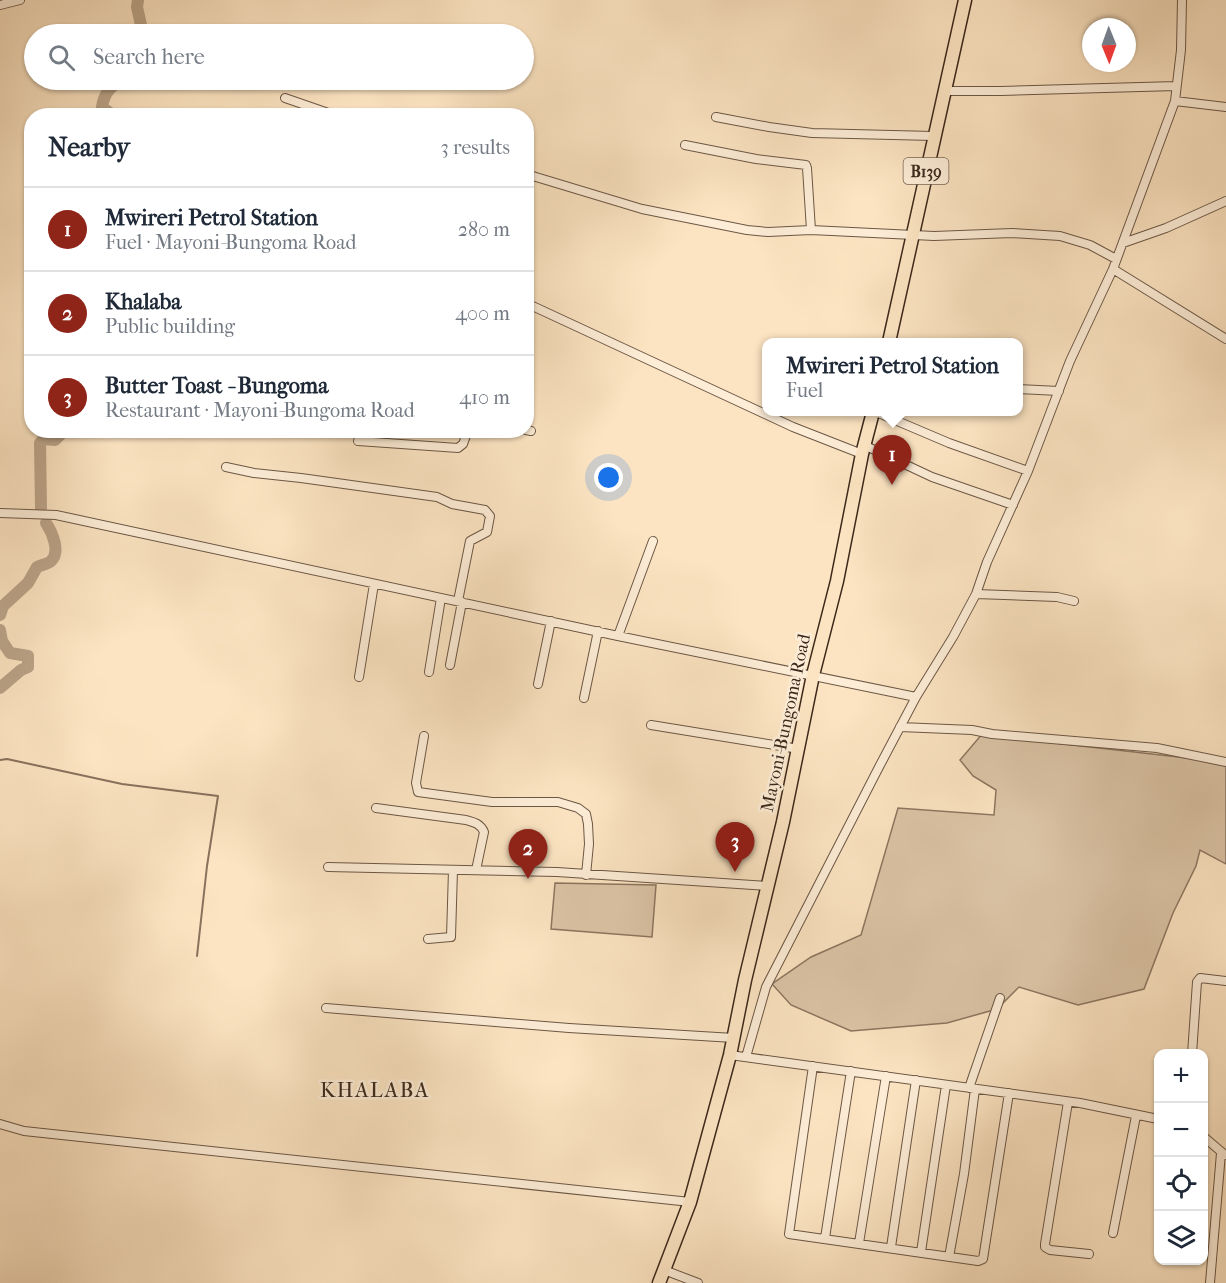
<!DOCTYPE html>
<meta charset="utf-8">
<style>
:root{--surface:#fff;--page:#f6f6f7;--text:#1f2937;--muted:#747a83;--line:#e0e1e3;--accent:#8f2418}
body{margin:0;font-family:"IM FELL French Canon",serif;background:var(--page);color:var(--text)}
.controls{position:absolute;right:18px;bottom:18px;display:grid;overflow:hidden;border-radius:12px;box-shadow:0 2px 4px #0004}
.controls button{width:54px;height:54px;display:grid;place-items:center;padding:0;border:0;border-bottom:2px solid var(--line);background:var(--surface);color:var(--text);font:30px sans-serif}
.compass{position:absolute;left:1082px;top:18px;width:54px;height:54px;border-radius:50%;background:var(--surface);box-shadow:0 2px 4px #0004;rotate:179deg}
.you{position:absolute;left:609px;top:478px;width:21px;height:21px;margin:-15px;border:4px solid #fff;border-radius:50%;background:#1a73e8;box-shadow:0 0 0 9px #1a73e833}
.badge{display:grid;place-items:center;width:39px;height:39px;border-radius:50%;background:var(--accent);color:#fff;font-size:20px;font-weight:700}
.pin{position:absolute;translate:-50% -50px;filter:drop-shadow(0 2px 3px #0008)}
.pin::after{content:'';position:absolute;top:32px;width:21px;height:18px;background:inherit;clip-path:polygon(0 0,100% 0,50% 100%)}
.popup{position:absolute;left:762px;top:338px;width:261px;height:78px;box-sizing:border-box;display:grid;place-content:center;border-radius:12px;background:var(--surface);filter:drop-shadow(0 2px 4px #0005);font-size:20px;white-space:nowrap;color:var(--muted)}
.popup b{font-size:22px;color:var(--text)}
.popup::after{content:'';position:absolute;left:50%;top:100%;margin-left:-12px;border:12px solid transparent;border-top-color:var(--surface)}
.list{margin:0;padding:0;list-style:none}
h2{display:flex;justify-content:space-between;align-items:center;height:78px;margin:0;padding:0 24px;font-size:26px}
h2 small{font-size:20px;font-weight:400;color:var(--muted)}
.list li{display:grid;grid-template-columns:39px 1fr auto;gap:18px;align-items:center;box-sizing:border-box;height:84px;padding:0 24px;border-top:2px solid var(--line)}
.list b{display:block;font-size:22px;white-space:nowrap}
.list p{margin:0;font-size:20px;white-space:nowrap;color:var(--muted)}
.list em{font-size:20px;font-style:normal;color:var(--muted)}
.icon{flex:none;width:33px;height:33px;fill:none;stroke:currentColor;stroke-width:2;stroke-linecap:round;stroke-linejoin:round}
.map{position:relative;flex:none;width:1226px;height:1283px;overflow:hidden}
.search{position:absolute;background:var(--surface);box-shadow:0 2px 4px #0004;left:24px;top:24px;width:510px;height:66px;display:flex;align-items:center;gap:15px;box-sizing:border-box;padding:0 21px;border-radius:33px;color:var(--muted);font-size:22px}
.panel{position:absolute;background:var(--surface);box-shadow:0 2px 4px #0004;left:24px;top:108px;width:510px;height:330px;border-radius:24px}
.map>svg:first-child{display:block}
.green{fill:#dbc4a6;stroke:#8c7660;stroke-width:1.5}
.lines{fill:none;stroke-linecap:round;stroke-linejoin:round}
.stream{stroke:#88725d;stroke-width:2}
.river{stroke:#bba489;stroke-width:12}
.street-casing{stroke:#6c5745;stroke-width:10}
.primary-casing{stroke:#3c281b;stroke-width:15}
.street{stroke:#fdedd7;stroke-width:8}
.primary{stroke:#fce4c2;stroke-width:12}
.labels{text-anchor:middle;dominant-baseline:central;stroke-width:5;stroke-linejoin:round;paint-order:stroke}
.shield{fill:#fdedd7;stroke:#766353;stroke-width:1.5}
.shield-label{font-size:16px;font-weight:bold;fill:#3c281b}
.street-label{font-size:18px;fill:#3c281b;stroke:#fdedd7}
.quarter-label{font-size:21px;letter-spacing:1.5px;fill:#3c281b;stroke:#fdedd7}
</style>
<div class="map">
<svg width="1226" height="1283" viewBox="0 0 1226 1283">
<rect width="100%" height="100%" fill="#fce4c2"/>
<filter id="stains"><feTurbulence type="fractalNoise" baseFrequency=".00333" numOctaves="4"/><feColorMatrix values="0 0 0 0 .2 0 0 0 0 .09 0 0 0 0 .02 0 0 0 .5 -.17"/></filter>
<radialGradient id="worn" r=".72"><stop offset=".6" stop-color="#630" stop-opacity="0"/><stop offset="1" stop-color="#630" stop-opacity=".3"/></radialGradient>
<path class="green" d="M 983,733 L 1028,740 L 1214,761 L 1226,764 L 1226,864 L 1200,850 L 1196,866 L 1173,913 L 1144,989 L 1078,1005 L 1019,987 L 997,1009 L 947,1023 L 851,1031 L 791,1005 L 772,984 L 811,957 L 861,935 L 898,808 L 994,815 L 996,790 L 973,776 L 960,760 Z
M 555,883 L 656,885 L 652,937 L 551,929 Z"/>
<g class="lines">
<path class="stream" d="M 0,760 L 7,759 L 122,784 L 218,796 L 207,866 L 197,956"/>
<path class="river" d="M 138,0 L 137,7 L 143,34
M 114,116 L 102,107 C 104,93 110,88 120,80
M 41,508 L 40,443 L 44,439 L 55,440 L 61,434 L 61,430
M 0,615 L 3,606 L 28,583 L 37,567 C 41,565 48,564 51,561 C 61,552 52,532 46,523
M 0,630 L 2,641 L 10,653 L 28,656 L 28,667 L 21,670 L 0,688"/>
<defs>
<path id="street" d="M 0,5 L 20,0
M 945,91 L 1001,91 L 1176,86
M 285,98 L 337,116
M 1175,101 L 1226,107
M 716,117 L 769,127 L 812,133 L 933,136
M 685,145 L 756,159 L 806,165 L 807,168 L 811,230
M 526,174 L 642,209 L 747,230 L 768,232 L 811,230 L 934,236 L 1012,233 L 1060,236 L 1090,245 L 1116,259
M 1123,243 L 1166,228 L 1226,201
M 1113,269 L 1226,339
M 526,303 L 793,427 L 862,454
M 1018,389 L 1059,391
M 876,412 L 949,443 L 1028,471
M 526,430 L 531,431
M 358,441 L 458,448 L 463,444 L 468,430
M 866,446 L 932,477 L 1013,505
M 226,467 L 254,473 L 301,478 L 437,497 L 452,504 L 485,510 L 490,516 L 487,532 L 470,541 L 458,601
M 0,513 L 56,515 L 618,636 L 916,697
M 976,594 L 1057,597 L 1074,601
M 618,636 L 653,541
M 450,665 L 462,602
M 429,672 L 441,598
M 359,677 L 374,584
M 538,684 L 551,621
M 584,698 L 598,631
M 651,725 L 799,749
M 900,727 L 972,730 L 992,734 L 1157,748 L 1226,762
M 424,736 L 416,783 L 418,792 L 492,802 L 558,802 L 578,808 L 586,814 L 588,824 L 589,844 L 586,875
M 376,808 L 466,820 C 473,822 480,823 484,832 L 476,870
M 328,867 L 557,872 L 767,886
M 428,939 L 451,937 L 453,870
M 326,1008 L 569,1028 L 734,1038
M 1192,1054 L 1197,982 L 1200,978 L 1226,981
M 730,1055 L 1080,1103 L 1158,1119
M 746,1057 L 766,987 L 879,767 L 916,697 L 953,637 L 976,594 L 987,562 L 1028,471 L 1070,361 L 1113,269 L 1175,101 L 1181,50 L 1182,0
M 813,1066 L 789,1234 L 978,1261 L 983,1259 L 1009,1093
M 969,1088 L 1000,998
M 1068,1102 L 1045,1244 L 1045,1247 L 1050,1250 L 1089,1254
M 0,1124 L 24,1131 L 690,1202
M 1204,1137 L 1225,1155
M 1113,1233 L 1136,1116
M 825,1238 L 851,1071
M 859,1243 L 886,1076
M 891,1247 L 916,1080
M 921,1252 L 946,1085
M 949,1257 L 964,1174 L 975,1089
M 664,1270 L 698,1283
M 1210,1283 L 1221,1153"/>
<path id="primary" d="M 889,342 L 965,0
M 659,1283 L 690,1202 L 730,1055 L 745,980 L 783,822 L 813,675 L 837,581 L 862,454 L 873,412"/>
</defs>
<use href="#street" class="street-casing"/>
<use href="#primary" class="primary-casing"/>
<use href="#street" class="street"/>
<use href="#primary" class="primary"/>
</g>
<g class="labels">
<rect class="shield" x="903.5" y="158" width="45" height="26" rx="4.5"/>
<g class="shield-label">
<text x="926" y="171">B139</text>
</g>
<g class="street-label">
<text transform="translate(786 723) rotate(-78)">Mayoni-Bungoma Road</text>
</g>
<g class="quarter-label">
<text x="375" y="1090">KHALABA</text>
</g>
</g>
<rect width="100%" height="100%" filter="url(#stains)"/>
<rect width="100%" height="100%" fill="url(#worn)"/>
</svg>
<div class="controls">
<button>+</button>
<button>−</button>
<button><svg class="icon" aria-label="locate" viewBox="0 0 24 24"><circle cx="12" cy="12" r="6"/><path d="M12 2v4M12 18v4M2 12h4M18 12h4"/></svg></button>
<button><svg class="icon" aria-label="layers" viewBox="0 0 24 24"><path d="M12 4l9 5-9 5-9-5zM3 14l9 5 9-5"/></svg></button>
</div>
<svg class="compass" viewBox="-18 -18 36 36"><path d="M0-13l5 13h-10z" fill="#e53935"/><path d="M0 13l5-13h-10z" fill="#747a83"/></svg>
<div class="you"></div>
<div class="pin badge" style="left:892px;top:485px">1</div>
<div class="popup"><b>Mwireri Petrol Station</b>Fuel</div>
<div class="pin badge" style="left:528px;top:879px">2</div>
<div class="pin badge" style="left:735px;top:872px">3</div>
<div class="search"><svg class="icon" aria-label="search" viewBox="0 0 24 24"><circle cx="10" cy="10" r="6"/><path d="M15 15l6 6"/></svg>Search here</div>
<section class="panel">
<h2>Nearby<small>3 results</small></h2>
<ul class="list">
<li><span class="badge">1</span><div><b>Mwireri Petrol Station</b><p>Fuel · Mayoni-Bungoma Road</p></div><em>280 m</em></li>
<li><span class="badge">2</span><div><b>Khalaba</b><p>Public building</p></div><em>400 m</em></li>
<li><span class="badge">3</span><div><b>Butter Toast - Bungoma</b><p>Restaurant · Mayoni-Bungoma Road</p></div><em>410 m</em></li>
</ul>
</section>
</div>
